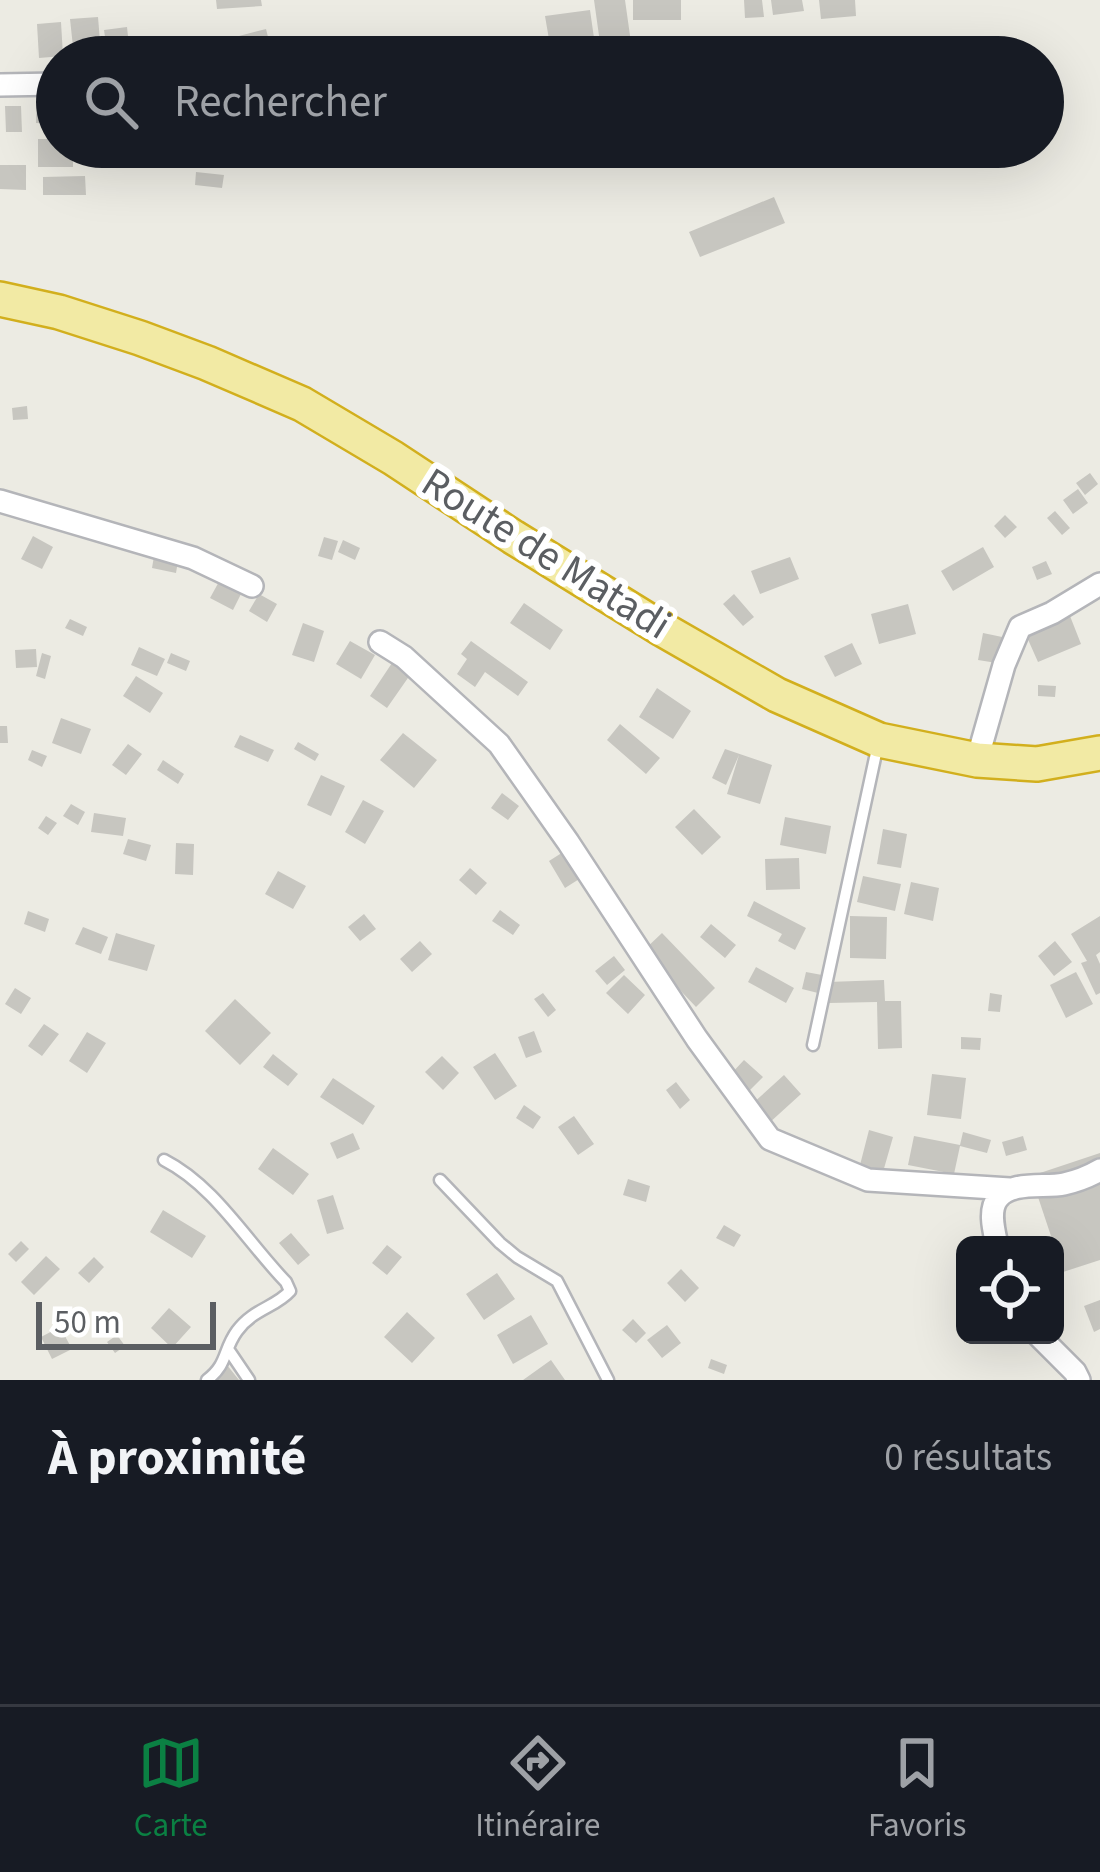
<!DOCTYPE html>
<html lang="fr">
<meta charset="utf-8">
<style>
:root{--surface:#171b24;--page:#20242c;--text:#f1f3f6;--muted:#9ea1a6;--line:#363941;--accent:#0b8043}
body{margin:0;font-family:"Source Sans 3",sans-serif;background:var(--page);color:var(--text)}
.controls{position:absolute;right:36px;bottom:36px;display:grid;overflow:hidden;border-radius:18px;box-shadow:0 12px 48px #0002}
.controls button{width:108px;height:108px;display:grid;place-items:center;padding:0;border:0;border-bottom:3px solid var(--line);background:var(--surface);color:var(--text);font:60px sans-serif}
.scale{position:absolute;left:36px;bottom:30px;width:180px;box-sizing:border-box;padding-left:12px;border:6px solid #5b5e62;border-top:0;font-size:33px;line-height:42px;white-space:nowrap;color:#5b5e62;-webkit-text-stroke:9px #fff;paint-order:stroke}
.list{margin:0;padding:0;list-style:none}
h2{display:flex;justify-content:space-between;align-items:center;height:156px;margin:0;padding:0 48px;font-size:51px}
h2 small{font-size:39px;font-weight:400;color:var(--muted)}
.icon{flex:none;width:66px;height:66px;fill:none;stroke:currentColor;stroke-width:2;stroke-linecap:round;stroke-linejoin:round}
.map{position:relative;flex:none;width:1100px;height:1380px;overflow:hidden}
.search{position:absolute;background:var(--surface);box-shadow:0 12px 48px #0002;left:36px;right:36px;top:36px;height:132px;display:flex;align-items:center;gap:30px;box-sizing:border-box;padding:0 42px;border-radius:66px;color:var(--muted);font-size:45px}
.sheet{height:324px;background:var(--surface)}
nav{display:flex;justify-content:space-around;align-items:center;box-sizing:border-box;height:168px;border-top:3px solid var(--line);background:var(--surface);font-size:33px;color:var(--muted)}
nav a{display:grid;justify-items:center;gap:6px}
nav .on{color:var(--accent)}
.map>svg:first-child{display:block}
.building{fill:#c7c6c0}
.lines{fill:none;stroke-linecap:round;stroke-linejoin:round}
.service-casing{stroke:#b4b5b9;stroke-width:15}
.minor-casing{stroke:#b4b5b9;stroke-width:26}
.trunk-casing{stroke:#d2af1d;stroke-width:38}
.service{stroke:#fff;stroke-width:10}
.minor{stroke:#fff;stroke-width:21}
.trunk{stroke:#f2eaa4;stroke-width:33}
.labels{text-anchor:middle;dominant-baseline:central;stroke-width:12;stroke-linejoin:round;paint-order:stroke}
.street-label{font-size:42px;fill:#5b5e62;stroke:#fff}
</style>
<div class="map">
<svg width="1100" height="1380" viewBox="0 0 1100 1380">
<rect width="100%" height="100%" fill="#ecebe3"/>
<path class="building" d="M 216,0 L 261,0 L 262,6 L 217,9 Z
M 594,0 L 625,0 L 633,57 L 602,57 Z
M 633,0 L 681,0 L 681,20 L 633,20 Z
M 744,0 L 762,0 L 764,17 L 745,18 Z
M 771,0 L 802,0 L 804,11 L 773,15 Z
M 819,0 L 855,0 L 856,16 L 821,19 Z
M 590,10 L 596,52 L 552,57 L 545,16 Z
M 98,17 L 101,54 L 74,56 L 70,19 Z
M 61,22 L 63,56 L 39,58 L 37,24 Z
M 127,27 L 130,55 L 108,57 L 104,30 Z
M 266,29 L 271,49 L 244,56 L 239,36 Z
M 724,37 L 727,57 L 650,57 L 649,49 Z
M 812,51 L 812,57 L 763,57 L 763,53 Z
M 37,93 L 57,94 L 57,124 L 36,123 Z
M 5,106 L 21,106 L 22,132 L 6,132 Z
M 38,139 L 57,139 L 57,147 L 73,147 L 73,167 L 38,167 Z
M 0,165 L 26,165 L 26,190 L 0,189 Z
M 196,172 L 224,175 L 222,188 L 195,185 Z
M 85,176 L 86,195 L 43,195 L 43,177 Z
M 774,197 L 785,223 L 700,257 L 689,232 Z
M 27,406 L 28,419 L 13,420 L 12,408 Z
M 1090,473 L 1098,484 L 1085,495 L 1076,483 Z
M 1078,489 L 1088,503 L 1073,514 L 1063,500 Z
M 1055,511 L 1070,528 L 1062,535 L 1047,518 Z
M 1005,515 L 1017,527 L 1005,538 L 994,526 Z
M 33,536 L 53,547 L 42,569 L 21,559 Z
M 324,537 L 338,541 L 332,560 L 318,556 Z
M 343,540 L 360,548 L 355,560 L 338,552 Z
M 983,547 L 994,567 L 953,591 L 941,571 Z
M 154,556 L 178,561 L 176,573 L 152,568 Z
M 790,557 L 799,579 L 760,594 L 751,571 Z
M 1046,561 L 1052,574 L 1037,580 L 1032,567 Z
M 221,578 L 243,590 L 233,610 L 210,598 Z
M 259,594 L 277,604 L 267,622 L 249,611 Z
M 734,594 L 754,617 L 743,626 L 723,604 Z
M 524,603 L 563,630 L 550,650 L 510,623 Z
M 908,604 L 916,634 L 879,644 L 871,614 Z
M 1070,616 L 1081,644 L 1038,662 L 1026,635 Z
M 70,619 L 87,627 L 83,636 L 65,628 Z
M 303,623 L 324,631 L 314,662 L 292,655 Z
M 983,633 L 1007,638 L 1003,664 L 978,660 Z
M 350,641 L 375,655 L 361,679 L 336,664 Z
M 471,641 L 528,682 L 518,696 L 485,672 L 475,687 L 457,674 L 467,659 L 461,654 Z
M 852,643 L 862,664 L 835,677 L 824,656 Z
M 139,647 L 165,659 L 157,676 L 131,665 Z
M 36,649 L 37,667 L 16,668 L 15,650 Z
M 42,653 L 51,656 L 45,679 L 36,676 Z
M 171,653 L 190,661 L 186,671 L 167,663 Z
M 392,663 L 410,675 L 387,708 L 370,696 Z
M 136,676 L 163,693 L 150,713 L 123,696 Z
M 1038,685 L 1056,686 L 1055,697 L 1038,696 Z
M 657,688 L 691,711 L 673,739 L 639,717 Z
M 61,718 L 91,729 L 81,754 L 52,743 Z
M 620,724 L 660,758 L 646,774 L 607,740 Z
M 0,726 L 7,726 L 8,743 L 0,743 Z
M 403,733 L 437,760 L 414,788 L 380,760 Z
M 240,735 L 274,750 L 268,762 L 234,747 Z
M 298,742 L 319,754 L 315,761 L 294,749 Z
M 128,744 L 142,754 L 126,775 L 112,765 Z
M 725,749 L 772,765 L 760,804 L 727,794 L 739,755 L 726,785 L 712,778 Z
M 32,750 L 47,756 L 42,767 L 28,760 Z
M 163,760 L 184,774 L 178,784 L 157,770 Z
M 321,775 L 345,786 L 331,816 L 307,805 Z
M 502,793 L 519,806 L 508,820 L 491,808 Z
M 363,800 L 384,811 L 365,844 L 345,832 Z
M 71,804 L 85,812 L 78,825 L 63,816 Z
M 694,809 L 721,837 L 702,855 L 675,827 Z
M 94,813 L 126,818 L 123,836 L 91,832 Z
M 46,816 L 57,823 L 48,835 L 38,828 Z
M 785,817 L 831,826 L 826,854 L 780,845 Z
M 883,829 L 907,834 L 901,868 L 877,864 Z
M 128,839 L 151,845 L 146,861 L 123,854 Z
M 176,843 L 194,844 L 193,875 L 175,874 Z
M 568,849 L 584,876 L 565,888 L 549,861 Z
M 799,858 L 800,889 L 766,890 L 765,859 Z
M 470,868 L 487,883 L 476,895 L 459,880 Z
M 278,871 L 306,886 L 293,909 L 265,894 Z
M 863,876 L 901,884 L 895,911 L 857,902 Z
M 911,882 L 939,888 L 933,921 L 904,914 Z
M 754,901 L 806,928 L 795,950 L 778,941 L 782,934 L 747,916 Z
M 500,910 L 520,925 L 513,935 L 492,921 Z
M 28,911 L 49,919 L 45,932 L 24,924 Z
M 364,914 L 376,929 L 360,941 L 348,927 Z
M 850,916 L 887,917 L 886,959 L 850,958 Z
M 1100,916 L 1100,952 L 1096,955 L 1100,964 L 1100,993 L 1096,995 L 1081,963 L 1087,961 L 1071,934 Z
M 711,924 L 736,945 L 725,958 L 700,937 Z
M 83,927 L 108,937 L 101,954 L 75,944 Z
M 116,933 L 155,945 L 147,971 L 108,960 Z
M 662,933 L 715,988 L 696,1007 L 643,951 Z
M 420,941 L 432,954 L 412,972 L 400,959 Z
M 1055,941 L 1072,962 L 1054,976 L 1038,956 Z
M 614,956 L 625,970 L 607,985 L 595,971 Z
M 756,967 L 794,988 L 786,1003 L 748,982 Z
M 806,972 L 822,975 L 818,993 L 802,989 Z
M 1076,972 L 1093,1004 L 1066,1018 L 1050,985 Z
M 624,975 L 645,995 L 628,1014 L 606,993 Z
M 884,980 L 885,1001 L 901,1001 L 902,1048 L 878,1049 L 877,1002 L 829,1003 L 828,982 Z
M 15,988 L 31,998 L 21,1014 L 5,1004 Z
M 543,993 L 556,1010 L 548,1017 L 534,999 Z
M 990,993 L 1002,995 L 1000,1012 L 988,1011 Z
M 235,999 L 271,1033 L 240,1065 L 205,1031 Z
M 44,1024 L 59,1034 L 42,1056 L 28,1046 Z
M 534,1031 L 542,1052 L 526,1058 L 518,1037 Z
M 87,1032 L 106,1043 L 87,1073 L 69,1061 Z
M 961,1037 L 981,1038 L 980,1050 L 961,1049 Z
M 495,1053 L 517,1086 L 495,1100 L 473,1067 Z
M 273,1054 L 298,1074 L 288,1086 L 263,1067 Z
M 442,1056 L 459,1073 L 443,1090 L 425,1072 Z
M 744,1060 L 763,1077 L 748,1092 L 730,1075 Z
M 932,1074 L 966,1078 L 961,1119 L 927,1115 Z
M 784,1075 L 801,1094 L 768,1124 L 751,1105 Z
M 333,1078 L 375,1106 L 363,1125 L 320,1097 Z
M 676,1082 L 690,1100 L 680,1109 L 666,1090 Z
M 524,1105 L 541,1117 L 533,1129 L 516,1118 Z
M 574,1116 L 594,1144 L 578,1155 L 558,1127 Z
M 869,1130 L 893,1137 L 883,1172 L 860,1165 Z
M 963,1132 L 991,1140 L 987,1153 L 960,1146 L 954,1174 L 908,1165 L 914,1136 L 960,1145 Z
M 353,1133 L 360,1149 L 337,1159 L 330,1143 Z
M 1023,1136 L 1027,1150 L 1006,1156 L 1002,1142 Z
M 273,1148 L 309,1174 L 293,1195 L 258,1169 Z
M 1100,1153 L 1100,1260 L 1063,1272 L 1031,1176 Z
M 628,1179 L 650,1186 L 646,1202 L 623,1195 Z
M 333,1195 L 344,1229 L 327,1234 L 317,1200 Z
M 163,1210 L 206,1236 L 192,1258 L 150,1232 Z
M 724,1225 L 741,1235 L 734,1247 L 716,1238 Z
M 291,1233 L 310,1255 L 298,1265 L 279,1243 Z
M 21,1241 L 29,1249 L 16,1262 L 8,1254 Z
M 387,1245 L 402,1257 L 387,1275 L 372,1263 Z
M 46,1256 L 60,1269 L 34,1295 L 21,1282 Z
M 94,1257 L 104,1267 L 89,1283 L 78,1273 Z
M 681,1269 L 699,1288 L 685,1302 L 667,1283 Z
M 497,1273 L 515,1299 L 484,1320 L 466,1294 Z
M 1100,1300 L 1100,1329 L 1094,1332 L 1084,1306 Z
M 169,1308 L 191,1327 L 172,1348 L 151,1328 Z
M 407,1312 L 435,1338 L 412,1363 L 384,1337 Z
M 531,1315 L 548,1344 L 513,1364 L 497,1335 Z
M 633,1319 L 646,1333 L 636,1343 L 622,1330 Z
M 667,1325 L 681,1343 L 662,1358 L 647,1340 Z
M 60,1327 L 72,1349 L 52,1359 L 41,1337 Z
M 117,1335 L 125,1346 L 115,1353 L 107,1342 Z
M 711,1359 L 727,1365 L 724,1374 L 708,1368 Z
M 551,1360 L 565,1380 L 523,1380 Z
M 227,1365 L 239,1380 L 209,1380 Z"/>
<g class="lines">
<defs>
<path id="service" d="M 813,1045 L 878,744
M 164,1160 C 215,1186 247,1242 286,1282 L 290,1291 C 276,1307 253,1309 237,1331 C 223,1350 228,1364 207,1380
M 440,1180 L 500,1243 L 517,1257 L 557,1281 L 608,1380
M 228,1349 L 249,1380"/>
<path id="minor" d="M 0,85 L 57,84
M 0,501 L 193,558 L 252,586
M 380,642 L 404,657 L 499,744 L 568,842 L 697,1039 L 770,1139 L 868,1180 L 1010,1189
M 977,760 L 1004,665 L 1020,627 L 1052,613 L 1100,584
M 997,1245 C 994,1231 988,1210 998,1198 C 1011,1181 1045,1188 1064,1184 C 1077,1181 1088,1177 1100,1170
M 1038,1335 L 1075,1372 L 1079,1380"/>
<path id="trunk" d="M 0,299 L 59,312 L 140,338 L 207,363 L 302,404 L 393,458 L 513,537 L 662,629 L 777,695 L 879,740 L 977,760 L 1037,764 L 1100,753"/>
</defs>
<use href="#service" class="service-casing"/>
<use href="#minor" class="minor-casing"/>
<use href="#trunk" class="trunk-casing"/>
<use href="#service" class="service"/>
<use href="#minor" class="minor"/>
<use href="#trunk" class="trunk"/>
</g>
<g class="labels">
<g class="street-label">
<text transform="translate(546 554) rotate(32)">Route de Matadi</text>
</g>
</g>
</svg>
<div class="controls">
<button><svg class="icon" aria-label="locate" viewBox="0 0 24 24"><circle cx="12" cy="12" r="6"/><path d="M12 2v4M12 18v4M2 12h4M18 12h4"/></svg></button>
</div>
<div class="scale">50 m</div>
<div class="search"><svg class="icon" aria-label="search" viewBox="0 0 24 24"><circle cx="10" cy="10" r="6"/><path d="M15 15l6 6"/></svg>Rechercher</div>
</div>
<section class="sheet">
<h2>À proximité<small>0 résultats</small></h2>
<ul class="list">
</ul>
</section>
<nav>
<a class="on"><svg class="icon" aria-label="map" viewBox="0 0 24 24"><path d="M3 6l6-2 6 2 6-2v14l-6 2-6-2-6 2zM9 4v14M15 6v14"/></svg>Carte</a>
<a><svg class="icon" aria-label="directions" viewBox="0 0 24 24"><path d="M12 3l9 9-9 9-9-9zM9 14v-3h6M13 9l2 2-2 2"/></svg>Itinéraire</a>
<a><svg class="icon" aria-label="saved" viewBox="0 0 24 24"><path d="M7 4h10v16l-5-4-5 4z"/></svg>Favoris</a>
</nav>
